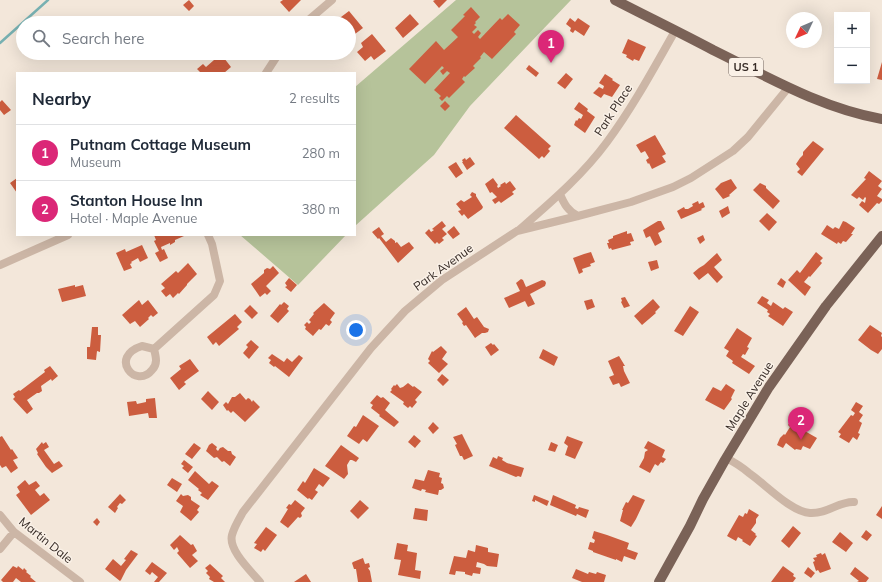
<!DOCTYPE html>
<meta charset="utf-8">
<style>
:root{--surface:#fff;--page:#f2f2f3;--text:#1f2937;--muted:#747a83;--line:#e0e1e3;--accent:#db2777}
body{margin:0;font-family:Mulish,sans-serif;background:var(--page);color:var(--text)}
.controls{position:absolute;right:12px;top:12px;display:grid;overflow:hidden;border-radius:0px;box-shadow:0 4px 16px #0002}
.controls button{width:36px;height:36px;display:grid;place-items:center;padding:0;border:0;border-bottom:1px solid var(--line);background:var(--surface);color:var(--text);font:20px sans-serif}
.compass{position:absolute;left:786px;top:12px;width:36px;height:36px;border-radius:50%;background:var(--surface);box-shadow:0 4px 16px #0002;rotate:226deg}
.you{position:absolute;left:356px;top:330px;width:14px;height:14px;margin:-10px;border:3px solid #fff;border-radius:50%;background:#1a73e8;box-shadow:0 0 0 6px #1a73e833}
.badge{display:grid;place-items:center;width:26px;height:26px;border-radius:50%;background:var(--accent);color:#fff;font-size:13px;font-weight:700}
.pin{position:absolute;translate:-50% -33px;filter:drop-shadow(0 1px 2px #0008)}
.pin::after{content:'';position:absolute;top:21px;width:14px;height:12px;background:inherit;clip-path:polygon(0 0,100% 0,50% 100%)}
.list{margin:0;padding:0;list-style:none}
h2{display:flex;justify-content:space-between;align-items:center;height:52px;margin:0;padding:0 16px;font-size:17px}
h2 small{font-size:13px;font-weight:400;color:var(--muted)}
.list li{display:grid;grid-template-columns:26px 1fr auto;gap:12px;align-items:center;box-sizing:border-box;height:56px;padding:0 16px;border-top:1px solid var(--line)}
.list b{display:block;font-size:15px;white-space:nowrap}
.list p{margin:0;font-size:13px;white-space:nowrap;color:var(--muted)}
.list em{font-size:13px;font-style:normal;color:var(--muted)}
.icon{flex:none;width:22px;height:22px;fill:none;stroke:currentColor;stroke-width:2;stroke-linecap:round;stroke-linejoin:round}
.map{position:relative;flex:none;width:882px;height:582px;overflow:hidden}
.search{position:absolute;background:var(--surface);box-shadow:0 4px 16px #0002;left:16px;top:16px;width:340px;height:44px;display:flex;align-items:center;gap:10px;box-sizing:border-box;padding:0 14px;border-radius:22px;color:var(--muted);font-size:15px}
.panel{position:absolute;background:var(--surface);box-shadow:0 4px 16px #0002;left:16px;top:72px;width:340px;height:164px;border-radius:0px}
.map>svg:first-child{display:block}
.green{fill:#b6c39a}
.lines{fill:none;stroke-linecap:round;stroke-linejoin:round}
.stream{stroke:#78b1b2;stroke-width:2.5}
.building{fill:#cc5d3f}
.minor{stroke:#ccb6a6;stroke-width:8}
.primary{stroke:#7a6257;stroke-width:10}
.labels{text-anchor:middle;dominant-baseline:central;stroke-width:3;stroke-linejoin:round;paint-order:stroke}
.shield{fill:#faf1e7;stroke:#726761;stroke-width:1}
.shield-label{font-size:11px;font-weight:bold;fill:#372c27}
.street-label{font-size:12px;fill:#372c27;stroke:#faf1e7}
</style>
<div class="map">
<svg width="882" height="582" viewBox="0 0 882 582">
<rect width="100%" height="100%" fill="#f3e7da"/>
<path class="green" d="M 456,0 L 571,0 L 470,106 L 434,155 L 355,226 L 355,87 Z
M 240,235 L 346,235 L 298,285 Z"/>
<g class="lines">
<path class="stream" d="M 0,43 L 48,0"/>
</g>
<path class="building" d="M 189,0 L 194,6 L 189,11 L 183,5 Z
M 283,0 L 301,0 L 289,12 L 280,2 Z
M 435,0 L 447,0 L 439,8 L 433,1 Z
M 471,7 L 480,17 L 475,22 L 476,23 L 474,25 L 477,27 L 472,32 L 474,34 L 478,30 L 481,33 L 478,37 L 480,39 L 500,18 L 502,20 L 508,14 L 520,25 L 514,32 L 516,34 L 492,59 L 484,52 L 480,57 L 481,58 L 473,66 L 475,68 L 465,77 L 464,76 L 462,79 L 465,82 L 449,98 L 447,96 L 442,101 L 439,98 L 441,96 L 434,90 L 450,73 L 447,71 L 443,75 L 440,71 L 444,68 L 442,66 L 425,84 L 409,69 L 436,41 L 444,50 L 458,37 L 451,30 L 465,16 L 463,15 Z
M 349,11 L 363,28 L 351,37 L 349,35 L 349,23 L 339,23 L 337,20 Z
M 410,14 L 419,24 L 403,38 L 395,28 Z
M 264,16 L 269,20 L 267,22 L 268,23 L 248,23 L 253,17 L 256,19 L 258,17 L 261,19 Z
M 570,18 L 575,22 L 578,18 L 590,26 L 584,36 L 575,30 L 573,33 L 570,31 L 571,28 L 566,24 Z
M 372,34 L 386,51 L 374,60 L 371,56 L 365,61 L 357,52 L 363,47 L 361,43 Z
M 628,39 L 646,47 L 639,61 L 634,59 L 633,61 L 626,57 L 627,55 L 622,53 Z
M 222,53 L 225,53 L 227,55 L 224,58 L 231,67 L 224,73 L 201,73 L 197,69 L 203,64 L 206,67 Z
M 882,62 L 882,80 L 877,79 Z
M 529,65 L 539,73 L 536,77 L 526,69 Z
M 566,73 L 573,79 L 565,89 L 557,83 Z
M 605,74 L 613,79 L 612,80 L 620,85 L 612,97 L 604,94 L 601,98 L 593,93 L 599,87 L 603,89 L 604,86 L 599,83 Z
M 2,100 L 11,110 L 4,115 L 0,110 L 0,102 Z
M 445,101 L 450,106 L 445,111 L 440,106 Z
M 579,102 L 588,109 L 587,111 L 595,117 L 585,133 L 574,125 L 576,120 L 577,121 L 579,118 L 581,119 L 583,115 L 574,109 Z
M 516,115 L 551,146 L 548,149 L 550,151 L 544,158 L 542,156 L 539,159 L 504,128 Z
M 655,135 L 666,154 L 662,156 L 666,162 L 652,169 L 649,163 L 648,164 L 646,160 L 649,158 L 645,151 L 641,153 L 636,145 Z
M 813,141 L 824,149 L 802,176 L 797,172 L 800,169 L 796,164 L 800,158 L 803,155 L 803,152 Z
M 470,157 L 475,164 L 467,170 L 462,162 L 463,162 L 462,160 L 465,158 L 466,160 Z
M 456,162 L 463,173 L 456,178 L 448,167 Z
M 869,171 L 882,181 L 878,186 L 882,189 L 877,196 L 882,199 L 882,201 L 879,204 L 877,203 L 868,213 L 859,205 L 862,201 L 865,203 L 866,198 L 865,197 L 863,200 L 859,197 L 857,199 L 851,195 L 866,179 L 864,178 Z
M 17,178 L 17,193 L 10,183 Z
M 493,178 L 498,185 L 497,186 L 498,188 L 501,186 L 500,185 L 505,182 L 506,184 L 510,181 L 516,189 L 512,192 L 514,194 L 501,203 L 499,201 L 495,204 L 492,200 L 497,197 L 492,192 L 490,193 L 485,184 Z
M 731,179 L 737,188 L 729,195 L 730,196 L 723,199 L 715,189 L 721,183 Z
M 760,183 L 766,186 L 766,188 L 780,201 L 773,209 L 753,190 Z
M 472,192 L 476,194 L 476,196 L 483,207 L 482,209 L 468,219 L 464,214 L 462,216 L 458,211 L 461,210 L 456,204 L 461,200 L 464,202 L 472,197 L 470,195 Z
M 698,201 L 699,204 L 703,202 L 705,207 L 701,209 L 702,210 L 681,219 L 677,211 L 684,207 L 685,209 L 688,209 L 693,206 L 692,204 Z
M 728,206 L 730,213 L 722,218 L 719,211 Z
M 767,213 L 777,222 L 769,231 L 759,221 Z
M 442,221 L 446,226 L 442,229 L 447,234 L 442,238 L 444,240 L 439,244 L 437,242 L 435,244 L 425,233 L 429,229 L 431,232 L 434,230 L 432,229 Z
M 658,221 L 661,221 L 665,229 L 658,233 L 662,242 L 655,246 L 650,236 L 646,238 L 643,230 Z
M 843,221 L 846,222 L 855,228 L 851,234 L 853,234 L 846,242 L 843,241 L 841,244 L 838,242 L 837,244 L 821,234 L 827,225 L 833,229 L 835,227 L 839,229 Z
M 454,226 L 460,234 L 453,239 L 447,232 Z
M 379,227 L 384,234 L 381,236 L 386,242 L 391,238 L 395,241 L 395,243 L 397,242 L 401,247 L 409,242 L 414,248 L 398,263 L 379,238 L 378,239 L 372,232 Z
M 627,231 L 627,234 L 631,233 L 634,241 L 630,242 L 631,245 L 612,250 L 611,248 L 609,249 L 607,243 L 609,243 L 608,240 L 613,238 L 613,236 Z
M 154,235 L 183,235 L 184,236 L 175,240 L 175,242 L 170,245 L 170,243 L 161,247 L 162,250 L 164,249 L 168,258 L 160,262 L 155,253 L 159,251 L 154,241 L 156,240 Z
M 703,235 L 705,240 L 700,244 L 697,238 Z
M 142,245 L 148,258 L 140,262 L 138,258 L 131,262 L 132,263 L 130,264 L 132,268 L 124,271 L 116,253 L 125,249 L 126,252 Z
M 591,252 L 595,262 L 590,264 L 591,266 L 582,269 L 583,272 L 579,274 L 573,258 L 584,254 Z
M 816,252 L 823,258 L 820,261 L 822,263 L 810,277 L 809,276 L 804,282 L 811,287 L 805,296 L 788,280 L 797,270 L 800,273 Z
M 717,253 L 722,260 L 714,267 L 723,277 L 717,283 L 708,273 L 699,280 L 693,273 L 699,268 L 704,265 Z
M 657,260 L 659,268 L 651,271 L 648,262 Z
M 188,263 L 197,274 L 187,284 L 187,285 L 179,294 L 178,293 L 173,298 L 170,294 L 166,297 L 161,291 L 165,288 L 161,284 L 176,271 L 178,273 Z
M 273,266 L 279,273 L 266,286 L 271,291 L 267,295 L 265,293 L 260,297 L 251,284 L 264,273 L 264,270 L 267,268 L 270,269 Z
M 289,278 L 297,285 L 291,292 L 285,287 L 287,286 L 285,283 Z
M 781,278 L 786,282 L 783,288 L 777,284 Z
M 521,279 L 523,280 L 526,287 L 542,280 L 545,281 L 546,283 L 545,286 L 530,294 L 535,304 L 528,307 L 525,301 L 509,308 L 504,298 L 520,291 L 516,283 Z
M 75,285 L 75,287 L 83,285 L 86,296 L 62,302 L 58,289 Z
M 762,296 L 769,300 L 767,303 L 771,306 L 773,302 L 783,309 L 785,307 L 793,312 L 783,326 L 768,316 L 770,314 L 767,312 L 768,310 L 757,303 Z
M 625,297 L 630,306 L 624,308 L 621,302 L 622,301 L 621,298 Z
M 592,299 L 595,307 L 587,310 L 584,301 Z
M 653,299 L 660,307 L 655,312 L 656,313 L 642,325 L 634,316 Z
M 139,300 L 142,305 L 148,300 L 158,313 L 153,317 L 151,315 L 148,318 L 149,319 L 140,327 L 135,321 L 130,324 L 122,315 Z
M 284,302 L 289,306 L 287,309 L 289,311 L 278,323 L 270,316 L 280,304 L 281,305 Z
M 324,303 L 335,313 L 330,320 L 332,322 L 329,326 L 326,324 L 321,330 L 319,329 L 313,336 L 305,329 L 306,327 L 304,325 L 307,322 L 309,324 L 311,322 L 309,320 L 314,314 L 313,313 Z
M 250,305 L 258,313 L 252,319 L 244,311 Z
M 690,306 L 699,312 L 683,336 L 674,331 Z
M 466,307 L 474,319 L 477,317 L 484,327 L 489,329 L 488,332 L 485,333 L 482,333 L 475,338 L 466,325 L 464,326 L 462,323 L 463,322 L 457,314 Z
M 235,314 L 242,322 L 237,327 L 239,329 L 219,346 L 216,342 L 213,345 L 207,337 Z
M 870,325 L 882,333 L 881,336 L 882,337 L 882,349 L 878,354 L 871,350 L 858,340 Z
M 92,327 L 98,327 L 98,335 L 101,335 L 100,352 L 97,351 L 96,360 L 87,359 L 87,347 L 90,347 Z
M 737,328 L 752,338 L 747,347 L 749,348 L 745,355 L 743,354 L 741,357 L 755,366 L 749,374 L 732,363 L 733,361 L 726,356 L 729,351 L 724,348 Z
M 251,340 L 259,347 L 249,359 L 243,353 L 248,347 L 246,345 Z
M 491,343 L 493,345 L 494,344 L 499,350 L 491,356 L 485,347 Z
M 441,346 L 447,352 L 442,359 L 448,364 L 439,373 L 428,363 L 430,361 L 428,359 L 432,351 L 433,352 Z
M 543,349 L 558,357 L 554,366 L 539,358 Z
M 272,354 L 284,362 L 287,358 L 292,362 L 299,355 L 303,358 L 289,377 L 275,366 L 274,367 L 269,363 L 271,360 L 268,358 Z
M 619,356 L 625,366 L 623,366 L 624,371 L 630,383 L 621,387 L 619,383 L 613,385 L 609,377 L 614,375 L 608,361 Z
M 190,359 L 199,371 L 184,382 L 186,384 L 179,390 L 170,378 L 181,369 L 179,366 Z
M 50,366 L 58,376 L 52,381 L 51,379 L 41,386 L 42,391 L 39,393 L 37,393 L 27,400 L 33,409 L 27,414 L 13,399 L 15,397 L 13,394 L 19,390 L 20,391 L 45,372 L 44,370 Z
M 442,374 L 449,380 L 443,386 L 437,380 Z
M 408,383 L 413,387 L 414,386 L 422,392 L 415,400 L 417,402 L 412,408 L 410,406 L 408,408 L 403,404 L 404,402 L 390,392 L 392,390 L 391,389 L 394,385 L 395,386 L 397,384 L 400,388 L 403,387 Z
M 726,384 L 735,390 L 731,398 L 732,399 L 724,410 L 705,400 L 713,387 L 721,391 Z
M 208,391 L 219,402 L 212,410 L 201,399 Z
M 240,393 L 246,400 L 248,398 L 250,399 L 252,402 L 253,400 L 260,407 L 245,422 L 233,411 L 231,413 L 228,410 L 227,411 L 223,405 L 226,402 L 228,404 L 232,397 L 235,397 Z
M 377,395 L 381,398 L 383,397 L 390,403 L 385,410 L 399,422 L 394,427 L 379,416 L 380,415 L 371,408 L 373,405 L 370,403 Z
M 155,398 L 157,418 L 149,418 L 148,413 L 129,416 L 127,402 L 136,401 L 137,404 L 146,402 L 146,399 Z
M 856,402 L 863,406 L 859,412 L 863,415 L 859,421 L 862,423 L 858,433 L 860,434 L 857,440 L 853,437 L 849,443 L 839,437 L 841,434 L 838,432 L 851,415 L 853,416 L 855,413 L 851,410 Z
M 363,415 L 379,426 L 367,442 L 363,439 L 359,444 L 347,436 L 354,426 L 356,427 Z
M 792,419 L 798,423 L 796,426 L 817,438 L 810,449 L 803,446 L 801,450 L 796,449 L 795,450 L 786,443 L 783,448 L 777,445 L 780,438 L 784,434 L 785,435 L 790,427 L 788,425 Z
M 433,422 L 439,428 L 433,434 L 428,428 Z
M 462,434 L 473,456 L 464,460 L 462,456 L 460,456 L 455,445 L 457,444 L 453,437 Z
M 414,435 L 421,441 L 415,448 L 408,442 Z
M 2,436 L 11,450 L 12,449 L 18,458 L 13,460 L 18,468 L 11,473 L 6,466 L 2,468 L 0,465 L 0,437 Z
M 567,436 L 583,442 L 575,459 L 565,455 L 568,446 L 564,443 Z
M 648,441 L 665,450 L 662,457 L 666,459 L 663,463 L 661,462 L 658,466 L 655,464 L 650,473 L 639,467 L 644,458 L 645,452 L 648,450 L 644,448 Z
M 42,442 L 43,444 L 46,442 L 49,447 L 44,450 L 54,464 L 59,461 L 63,466 L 52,473 L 46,467 L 37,454 L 38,453 L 36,449 Z
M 551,442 L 558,445 L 555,452 L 548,450 Z
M 194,443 L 201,448 L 192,459 L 185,454 Z
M 212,443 L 217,447 L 216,449 L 218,451 L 220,448 L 223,447 L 228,451 L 231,451 L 232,454 L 236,457 L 230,466 L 224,461 L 222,462 L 217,457 L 214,458 L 206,451 L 209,445 Z
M 341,445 L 359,458 L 356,462 L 352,460 L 350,460 L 347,465 L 348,474 L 344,479 L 325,466 Z
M 498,456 L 503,458 L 502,460 L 507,463 L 524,468 L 521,477 L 518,476 L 516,477 L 489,466 L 493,457 L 497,459 Z
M 184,460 L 193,467 L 188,473 L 182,468 L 184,466 L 181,464 Z
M 314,468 L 330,478 L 323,487 L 319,484 L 315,490 L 318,492 L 312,500 L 309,498 L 308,499 L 297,490 L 303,481 L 305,483 Z
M 428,470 L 440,473 L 439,477 L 442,478 L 441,483 L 443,484 L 444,488 L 441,490 L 439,490 L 438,495 L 425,492 L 426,490 L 422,489 L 421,491 L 412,488 L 415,479 L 424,481 Z
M 195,471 L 209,484 L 212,481 L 219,486 L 208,500 L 200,495 L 202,493 L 198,490 L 199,489 L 188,480 Z
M 172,478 L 182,484 L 177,492 L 167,485 Z
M 25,480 L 29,485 L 36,481 L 40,486 L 35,490 L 40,496 L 44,493 L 50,500 L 31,515 L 16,495 L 20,492 L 17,487 Z
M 120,494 L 126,500 L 122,504 L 120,503 L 117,507 L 118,508 L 115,513 L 108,507 Z
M 181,494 L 183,496 L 188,495 L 191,497 L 191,500 L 200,506 L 197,510 L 199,512 L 191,521 L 180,512 L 183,506 L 176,501 Z
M 534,495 L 549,501 L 547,506 L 535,500 L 535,502 L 532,501 Z
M 553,495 L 576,505 L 575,508 L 578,509 L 579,507 L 589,510 L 586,518 L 577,514 L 576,516 L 550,505 Z
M 633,495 L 645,500 L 636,519 L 631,527 L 620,521 L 623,510 L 622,510 L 626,502 L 628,503 Z
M 295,500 L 305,508 L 301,513 L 302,516 L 300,518 L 298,517 L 288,528 L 280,522 L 288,509 L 286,508 L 289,504 L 291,505 Z
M 360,500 L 369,508 L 358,519 L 350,511 Z
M 882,506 L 882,519 L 876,515 Z
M 415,508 L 428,510 L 427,521 L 413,519 Z
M 749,509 L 759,515 L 756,519 L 756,523 L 751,530 L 756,534 L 755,535 L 757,536 L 750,546 L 742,541 L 743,540 L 738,537 L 736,541 L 727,536 L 739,515 L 743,517 L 745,513 L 747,514 Z
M 97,518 L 100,522 L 97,526 L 93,522 Z
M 793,526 L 801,533 L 789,548 L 781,541 Z
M 266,527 L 277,535 L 265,551 L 263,549 L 261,552 L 254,548 L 257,544 L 254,543 Z
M 866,530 L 872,535 L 867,541 L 861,537 Z
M 594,531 L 607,535 L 629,543 L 627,549 L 638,553 L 635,560 L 624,556 L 622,562 L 616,559 L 616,560 L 593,552 L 593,551 L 588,549 L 590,542 L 594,543 L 595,540 L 592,538 Z
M 840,532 L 853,543 L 846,552 L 832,542 Z
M 180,535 L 191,545 L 193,544 L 197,551 L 192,555 L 198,561 L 190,568 L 177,553 L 179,551 L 177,547 L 174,550 L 170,545 Z
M 397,543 L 408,545 L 407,551 L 417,553 L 415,570 L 421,571 L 420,579 L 398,575 L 401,560 L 394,559 Z
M 476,545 L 488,548 L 488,552 L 499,554 L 497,567 L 487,566 L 484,564 L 477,562 L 476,567 L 481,568 L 480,574 L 473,573 L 472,576 L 465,574 L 465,572 L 456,571 L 455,575 L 449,574 L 454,556 L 466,558 L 468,550 L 475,552 Z
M 131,550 L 138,554 L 126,570 L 121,580 L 120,581 L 105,569 L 113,559 L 121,566 L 126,560 L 124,559 Z
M 821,553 L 822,555 L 825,553 L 831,569 L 820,573 L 818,570 L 816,571 L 813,562 L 815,561 L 813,558 L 817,557 L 816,555 Z
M 363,558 L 365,564 L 369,563 L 370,567 L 368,568 L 370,571 L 372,582 L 358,582 L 356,569 L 354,569 L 352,563 L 353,562 Z
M 152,562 L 167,573 L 159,582 L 154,582 L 158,577 L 152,572 L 150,575 L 145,571 Z
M 210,564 L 223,576 L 221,578 L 225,582 L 214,582 L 209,579 L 210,577 L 206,573 L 208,571 L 205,568 Z
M 13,566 L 17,568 L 18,566 L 23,570 L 24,568 L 27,571 L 26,572 L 31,576 L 30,577 L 36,582 L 21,582 L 16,578 L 13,582 L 3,582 L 1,580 Z
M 783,566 L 794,574 L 793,576 L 796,578 L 793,582 L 771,582 Z
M 808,567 L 815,573 L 811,578 L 804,573 Z
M 855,567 L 869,578 L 866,582 L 857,582 L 859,581 L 850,574 Z
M 576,569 L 588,574 L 589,572 L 596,574 L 597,572 L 606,575 L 604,582 L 582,582 L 572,578 Z
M 306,574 L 311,582 L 294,582 Z"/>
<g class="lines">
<path class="minor" d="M 305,23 L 332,0
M 266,73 L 279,53
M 560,194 C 564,204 568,211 578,216
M 519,230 C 550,203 582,176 607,142 C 633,107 654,68 675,31
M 0,265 L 68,235
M 142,346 L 154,349 C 156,357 158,364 152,370 C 136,390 108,357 142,346 Z
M 154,349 L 214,295 L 220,281 L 212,244 L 208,235
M 726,458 C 734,462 742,467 749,473 C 765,484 791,512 810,513 C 828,514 839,501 854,502
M 0,515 L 14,532 L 80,582
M 0,549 L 14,532
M 260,582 C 251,571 228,550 232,535 C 234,527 239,519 243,512 L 371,348 L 405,311 L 442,280 L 517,231 L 578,216 L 631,202 L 673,187 L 691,178 L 733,151 L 748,137 L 788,88"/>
<path class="primary" d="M 615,0 C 648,17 681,33 713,50 C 768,77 821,108 882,119
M 659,582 L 690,526 L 703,499 L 725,460 L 769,387 L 826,306 L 882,236"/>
</g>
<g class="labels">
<rect class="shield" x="729" y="58" width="34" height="18" rx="3"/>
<g class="shield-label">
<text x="746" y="67">US 1</text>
</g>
<g class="street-label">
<text transform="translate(613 110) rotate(-57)">Park Place</text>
<text transform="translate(443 267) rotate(-36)">Park Avenue</text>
<text transform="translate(749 396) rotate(-58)">Maple Avenue</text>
<text transform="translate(46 540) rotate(39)">Martin Dale</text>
</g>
</g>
</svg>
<div class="controls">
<button>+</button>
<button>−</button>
</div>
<svg class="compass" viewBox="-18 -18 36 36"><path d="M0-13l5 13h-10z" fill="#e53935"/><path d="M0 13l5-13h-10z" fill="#747a83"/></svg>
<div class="you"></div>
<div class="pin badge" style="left:551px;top:63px">1</div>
<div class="pin badge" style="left:801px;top:440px">2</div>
<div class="search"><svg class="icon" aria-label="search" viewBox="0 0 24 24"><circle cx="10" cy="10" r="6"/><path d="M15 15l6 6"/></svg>Search here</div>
<section class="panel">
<h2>Nearby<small>2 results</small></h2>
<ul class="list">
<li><span class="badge">1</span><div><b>Putnam Cottage Museum</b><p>Museum</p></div><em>280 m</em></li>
<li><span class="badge">2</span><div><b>Stanton House Inn</b><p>Hotel · Maple Avenue</p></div><em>380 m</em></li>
</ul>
</section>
</div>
